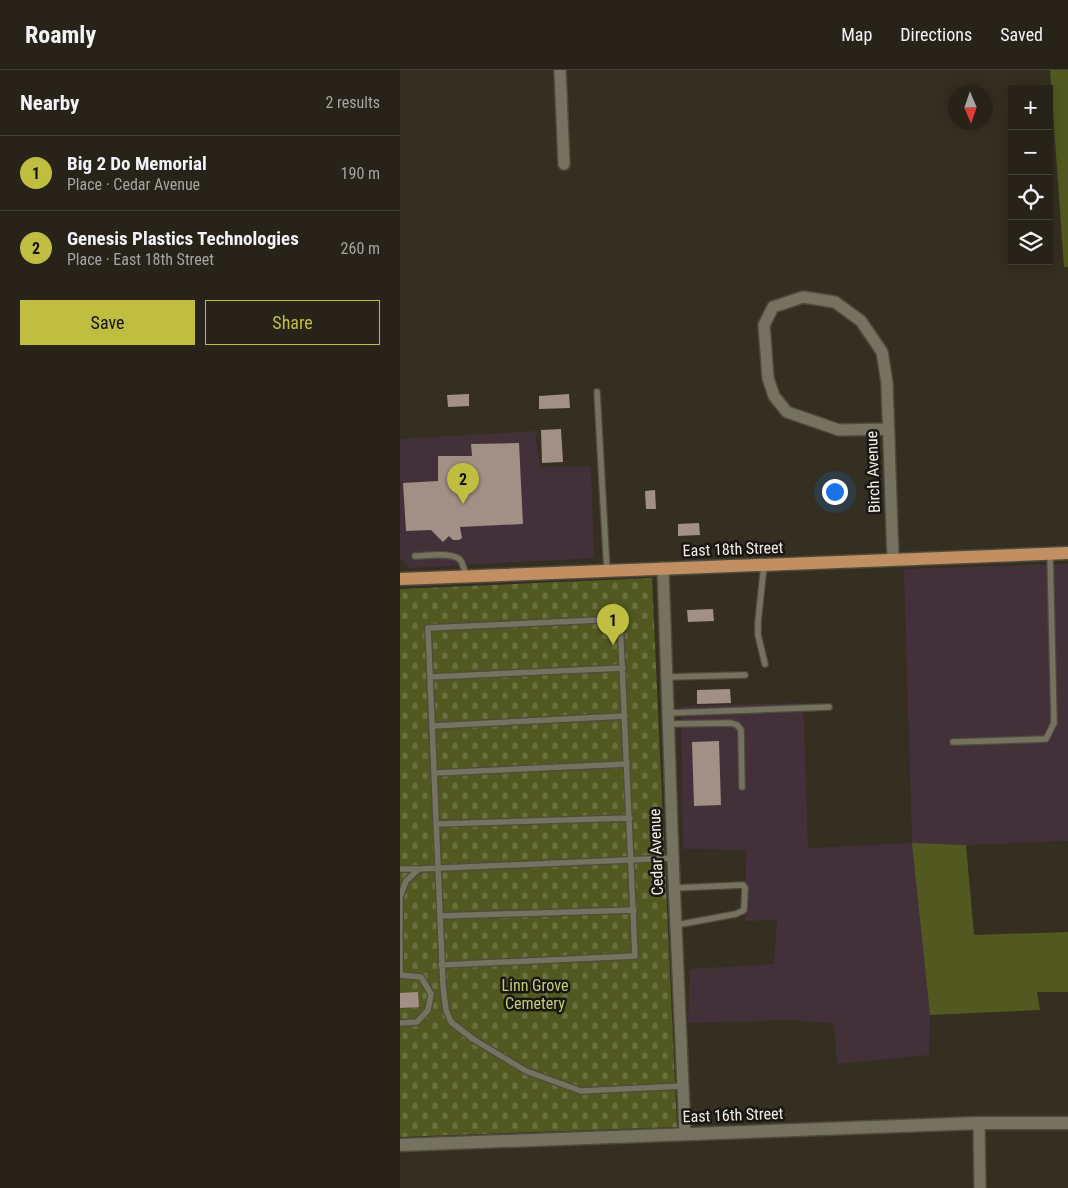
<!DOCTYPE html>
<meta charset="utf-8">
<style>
:root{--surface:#272318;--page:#2f2b21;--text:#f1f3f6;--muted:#a4a4a2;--line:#434037;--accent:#c0be40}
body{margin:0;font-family:"Roboto Condensed",sans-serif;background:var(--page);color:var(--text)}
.controls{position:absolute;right:15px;top:15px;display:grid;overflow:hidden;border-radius:0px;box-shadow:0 2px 12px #0003}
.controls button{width:45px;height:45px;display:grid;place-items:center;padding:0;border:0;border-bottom:1px solid var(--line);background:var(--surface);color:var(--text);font:25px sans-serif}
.compass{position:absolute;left:548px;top:15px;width:45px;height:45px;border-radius:50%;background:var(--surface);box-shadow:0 2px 12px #0003;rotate:178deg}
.you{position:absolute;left:434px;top:421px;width:18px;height:18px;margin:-12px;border:4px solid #fff;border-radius:50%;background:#1a73e8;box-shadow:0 0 0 8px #1a73e833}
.badge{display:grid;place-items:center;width:32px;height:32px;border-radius:50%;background:var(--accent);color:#111;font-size:16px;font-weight:700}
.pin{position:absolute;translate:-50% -41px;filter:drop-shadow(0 1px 2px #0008)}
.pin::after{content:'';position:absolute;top:26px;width:18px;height:15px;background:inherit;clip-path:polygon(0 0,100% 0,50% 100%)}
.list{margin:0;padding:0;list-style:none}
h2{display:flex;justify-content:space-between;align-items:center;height:65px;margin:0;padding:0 20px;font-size:21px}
h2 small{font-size:16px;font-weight:400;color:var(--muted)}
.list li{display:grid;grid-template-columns:32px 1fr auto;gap:15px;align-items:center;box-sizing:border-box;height:75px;padding:0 20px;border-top:1px solid var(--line)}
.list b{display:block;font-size:19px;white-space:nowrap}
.list p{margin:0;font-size:16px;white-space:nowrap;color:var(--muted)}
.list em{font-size:16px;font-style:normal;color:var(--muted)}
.actions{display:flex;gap:10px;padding:15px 20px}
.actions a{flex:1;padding:11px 0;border:1px solid var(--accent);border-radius:0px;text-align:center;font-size:18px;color:var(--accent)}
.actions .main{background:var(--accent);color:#111}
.icon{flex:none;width:28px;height:28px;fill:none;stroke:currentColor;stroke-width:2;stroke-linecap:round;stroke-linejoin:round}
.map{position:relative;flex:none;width:668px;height:1118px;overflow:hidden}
header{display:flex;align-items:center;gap:30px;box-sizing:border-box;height:70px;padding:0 25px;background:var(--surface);border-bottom:1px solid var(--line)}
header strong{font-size:24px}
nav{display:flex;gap:28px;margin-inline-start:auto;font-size:18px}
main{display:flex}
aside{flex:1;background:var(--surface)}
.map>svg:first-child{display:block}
.industrial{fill:#43313a}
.green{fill:#515920}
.cemetery{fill:url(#cemetery-stones)}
.building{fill:#a28f86}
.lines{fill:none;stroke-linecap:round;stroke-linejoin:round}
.lane-casing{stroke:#4e4b3e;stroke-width:8}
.street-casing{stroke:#4e4b3e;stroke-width:14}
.secondary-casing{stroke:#4e4b3e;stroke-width:15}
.primary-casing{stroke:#4e4b3e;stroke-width:15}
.lane{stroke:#767260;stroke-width:5.5}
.street{stroke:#767260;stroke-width:11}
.secondary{stroke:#767260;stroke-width:12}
.primary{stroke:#c18f61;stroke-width:12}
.labels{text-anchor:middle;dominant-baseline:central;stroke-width:5;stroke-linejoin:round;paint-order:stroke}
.street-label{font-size:16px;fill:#f1eee4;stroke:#191711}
.park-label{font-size:16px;fill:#c1cf70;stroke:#191711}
</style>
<header>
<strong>Roamly</strong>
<nav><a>Map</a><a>Directions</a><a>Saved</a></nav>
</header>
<main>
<aside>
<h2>Nearby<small>2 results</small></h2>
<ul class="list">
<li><span class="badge">1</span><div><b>Big 2 Do Memorial</b><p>Place · Cedar Avenue</p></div><em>190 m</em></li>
<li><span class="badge">2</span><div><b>Genesis Plastics Technologies</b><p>Place · East 18th Street</p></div><em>260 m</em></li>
</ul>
<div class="actions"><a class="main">Save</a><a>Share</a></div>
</aside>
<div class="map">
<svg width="668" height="1118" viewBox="0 0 668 1118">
<defs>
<pattern id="cemetery-stones" width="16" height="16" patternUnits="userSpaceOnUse" patternTransform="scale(1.25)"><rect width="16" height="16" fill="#515920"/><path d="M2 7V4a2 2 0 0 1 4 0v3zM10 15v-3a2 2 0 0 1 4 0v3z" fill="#6a7140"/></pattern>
</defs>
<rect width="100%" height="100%" fill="#342f20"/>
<path class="industrial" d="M 135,361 L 140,397 L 191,397 L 194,488 L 10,498 L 0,488 L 0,369 Z
M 668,494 L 668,771 L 566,775 L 513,774 L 530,945 L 529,985 L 437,994 L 434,953 L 385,950 L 288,953 L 290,899 L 374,894 L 377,850 L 345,851 L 346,780 L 283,779 L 281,636 L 403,633 L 408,778 L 512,773 L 504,499 Z"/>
<path class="green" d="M 650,0 L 668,0 L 668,197 L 664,197 Z
M 512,773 L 566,775 L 574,865 L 668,862 L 668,922 L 637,922 L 640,940 L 530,945 Z"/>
<path class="cemetery" d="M 252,508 L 277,1057 L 0,1067 L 0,519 Z"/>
<path class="building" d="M 69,324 L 69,336 L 48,337 L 47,325 Z
M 169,324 L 170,338 L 139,339 L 139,326 Z
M 161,359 L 163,392 L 142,393 L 141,360 Z
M 119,373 L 123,454 L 60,457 L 62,468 L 59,470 L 53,470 L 49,466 L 43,472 L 31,460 L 6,461 L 3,413 L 38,411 L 38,386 L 72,386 L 71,374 Z
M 255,420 L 256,439 L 246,439 L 245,421 Z
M 299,453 L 300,465 L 278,466 L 278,454 Z
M 313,539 L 314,551 L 288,552 L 287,540 Z
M 330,619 L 331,633 L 297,634 L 297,620 Z
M 319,671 L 321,735 L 294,736 L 292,672 Z
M 18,922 L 19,937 L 0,938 L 0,923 Z"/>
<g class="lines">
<defs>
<path id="lane" d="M 197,322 L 207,501
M 15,486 C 26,486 54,481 61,491 C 63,495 65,502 66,506
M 364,495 L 358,552 L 358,565 L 365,594
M 30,607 L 223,598
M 267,607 L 345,605
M 268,643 L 429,637
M 268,654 L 331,653 L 337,655 L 341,660 L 342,717
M 33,656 L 225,646
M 553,672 L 646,669 L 654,653 L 650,483
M 35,703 L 227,694
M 37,754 L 230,748
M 0,799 L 19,799
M 274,818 L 343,815 L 345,818 L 344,840 L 336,844 L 276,855
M 40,846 L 234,840
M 41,895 L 235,886 L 220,549 L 28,558 L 43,916 L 46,940 L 51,952 L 73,969 L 126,1001 L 181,1021 L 283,1016
M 0,905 L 0,827 L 6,811 L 19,799 L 273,788
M 0,905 L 21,907 L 31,924 L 28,940 L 17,952 L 0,953"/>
<path id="street" d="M 160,0 L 164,94
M 488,359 L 439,360 L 387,342 L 374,326 L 368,308 L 364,255 L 373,237 L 403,227 L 435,232 L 461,251 L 482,282 L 487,313 L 493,489
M 263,498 L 273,788 L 285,1063
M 579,1053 L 580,1118"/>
<path id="secondary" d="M 0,1075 L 579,1053 L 668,1053"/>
<path id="primary" d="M 0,509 L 668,483"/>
</defs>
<use href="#lane" class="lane-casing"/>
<use href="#street" class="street-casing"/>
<use href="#secondary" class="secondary-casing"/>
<use href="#primary" class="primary-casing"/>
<use href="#lane" class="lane"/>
<use href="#street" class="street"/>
<use href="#secondary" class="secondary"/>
<use href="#primary" class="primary"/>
</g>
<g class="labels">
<g class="street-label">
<text transform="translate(473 402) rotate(-92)">Birch Avenue</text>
<text transform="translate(333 479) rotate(-2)">East 18th Street</text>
<text transform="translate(256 782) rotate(-92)">Cedar Avenue</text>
<text transform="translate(333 1045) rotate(-2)">East 16th Street</text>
</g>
<g class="park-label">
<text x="135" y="915">Linn Grove<tspan x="135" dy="18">Cemetery</tspan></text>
</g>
</g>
</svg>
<div class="controls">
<button>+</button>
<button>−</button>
<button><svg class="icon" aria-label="locate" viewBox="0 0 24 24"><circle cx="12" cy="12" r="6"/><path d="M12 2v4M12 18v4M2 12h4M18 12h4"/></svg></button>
<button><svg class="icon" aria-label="layers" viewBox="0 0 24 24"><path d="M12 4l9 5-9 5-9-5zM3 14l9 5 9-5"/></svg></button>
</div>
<svg class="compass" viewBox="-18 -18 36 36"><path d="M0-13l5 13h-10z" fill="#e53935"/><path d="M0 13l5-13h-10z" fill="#a4a4a2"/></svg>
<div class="you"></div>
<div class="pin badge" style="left:213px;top:575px">1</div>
<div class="pin badge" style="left:63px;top:434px">2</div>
</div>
</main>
